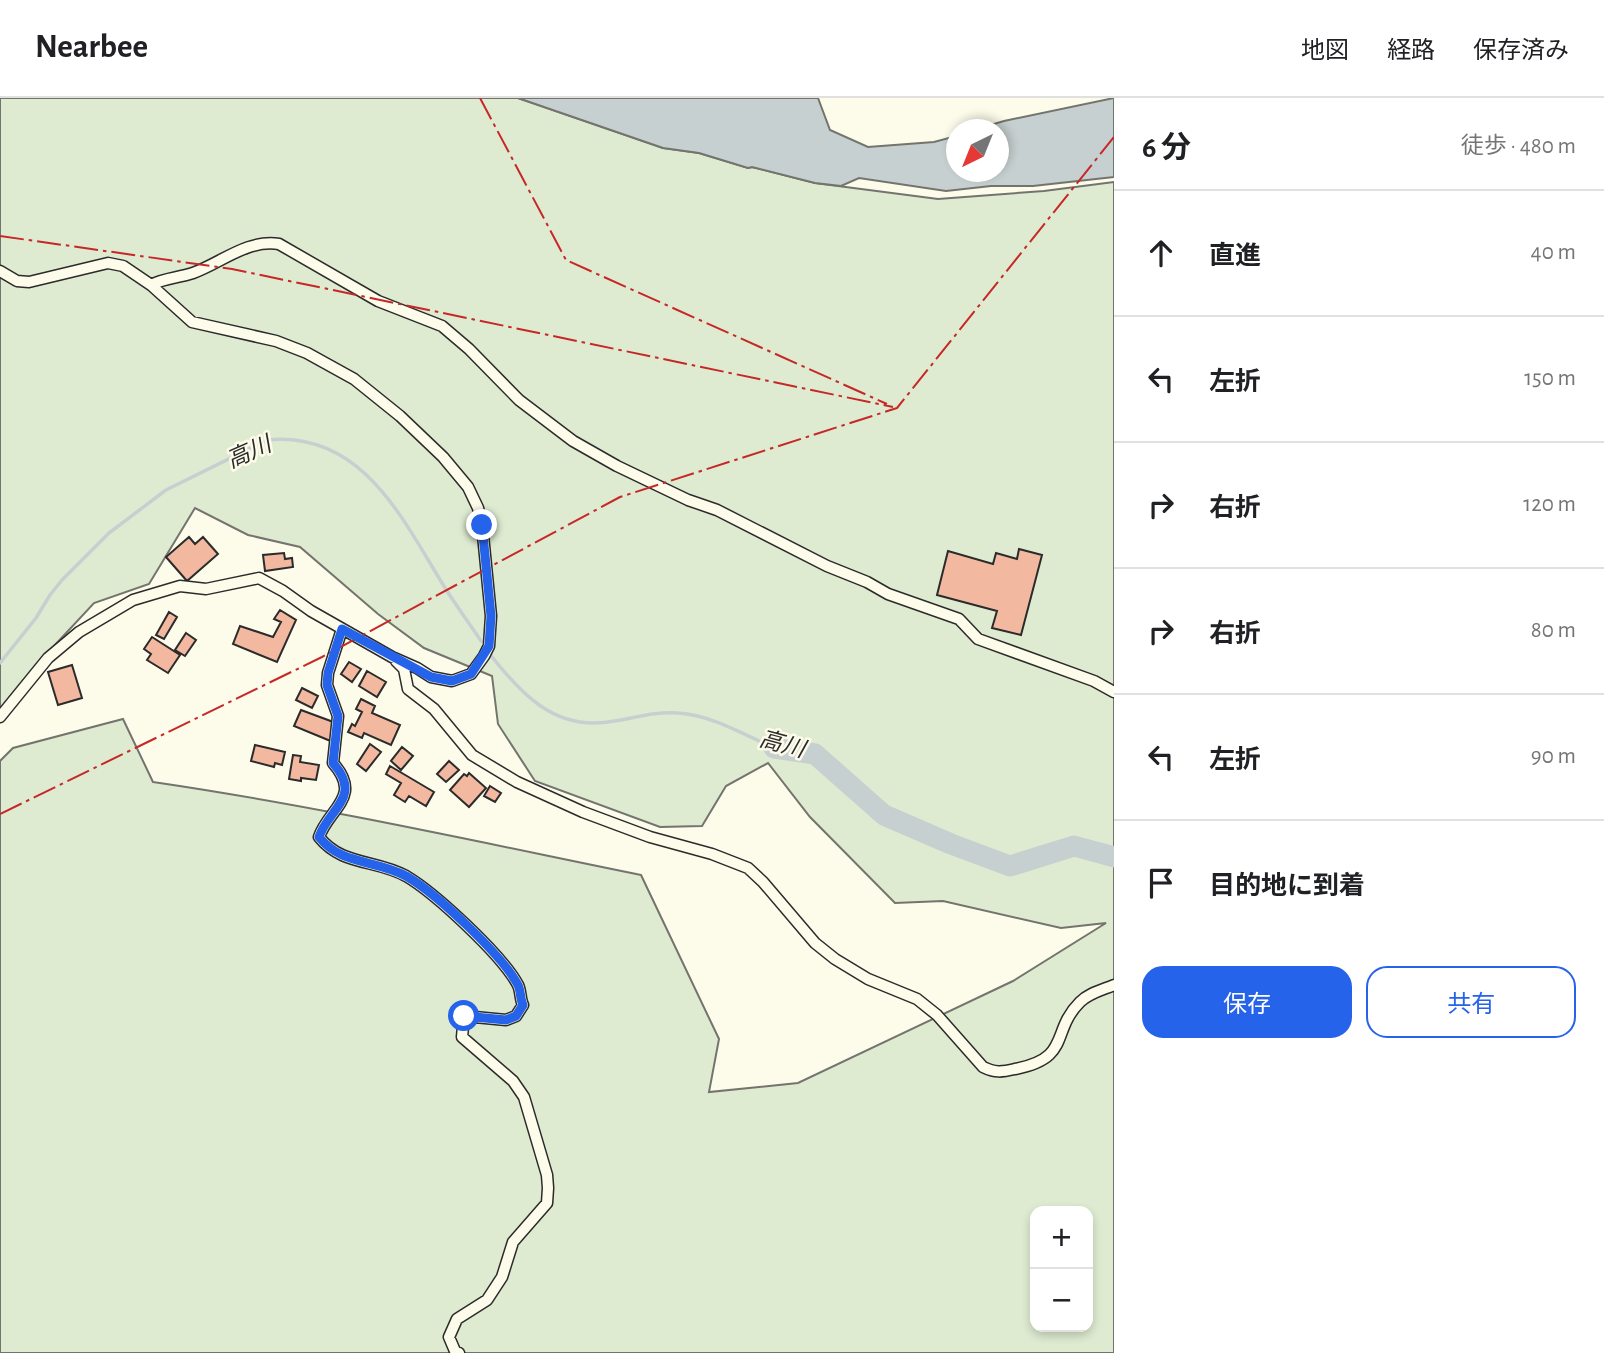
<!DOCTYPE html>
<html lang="ja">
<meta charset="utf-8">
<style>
:root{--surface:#fff;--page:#f2f2f2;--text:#202124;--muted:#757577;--line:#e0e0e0;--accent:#2563eb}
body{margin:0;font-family:"Alegreya Sans","Noto Sans JP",sans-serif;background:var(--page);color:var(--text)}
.controls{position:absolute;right:21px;bottom:21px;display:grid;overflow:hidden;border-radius:14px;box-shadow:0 4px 10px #0003}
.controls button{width:63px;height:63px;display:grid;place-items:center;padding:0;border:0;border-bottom:2px solid var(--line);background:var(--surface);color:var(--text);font:35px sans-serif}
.compass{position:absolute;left:946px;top:21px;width:63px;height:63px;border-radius:50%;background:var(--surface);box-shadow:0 4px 10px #0003;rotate:223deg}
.stop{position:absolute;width:21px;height:21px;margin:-16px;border:5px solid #2563eb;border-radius:50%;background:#fff}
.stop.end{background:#2563eb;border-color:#fff;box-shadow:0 2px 7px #0008}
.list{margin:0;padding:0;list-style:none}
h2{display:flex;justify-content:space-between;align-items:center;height:91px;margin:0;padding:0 28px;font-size:30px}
h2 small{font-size:23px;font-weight:400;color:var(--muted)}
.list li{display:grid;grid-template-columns:46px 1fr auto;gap:21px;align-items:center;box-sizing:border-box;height:126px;padding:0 28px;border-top:2px solid var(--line)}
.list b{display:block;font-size:26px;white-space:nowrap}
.list em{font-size:23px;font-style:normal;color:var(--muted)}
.actions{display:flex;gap:14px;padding:21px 28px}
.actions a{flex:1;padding:16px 0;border:2px solid var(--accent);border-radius:21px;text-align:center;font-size:24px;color:var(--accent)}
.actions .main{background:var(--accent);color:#fff}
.icon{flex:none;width:38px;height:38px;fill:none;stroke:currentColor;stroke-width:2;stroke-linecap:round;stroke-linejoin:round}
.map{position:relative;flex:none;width:1114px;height:1255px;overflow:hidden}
header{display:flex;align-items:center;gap:42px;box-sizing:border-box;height:98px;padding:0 35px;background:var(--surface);border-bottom:2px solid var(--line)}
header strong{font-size:33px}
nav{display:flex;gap:38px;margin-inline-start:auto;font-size:24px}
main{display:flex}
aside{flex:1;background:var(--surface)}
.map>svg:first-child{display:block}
.green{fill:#deebd1;stroke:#74746e;stroke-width:2;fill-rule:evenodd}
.water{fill:#c7d0d0;stroke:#74746e;stroke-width:2}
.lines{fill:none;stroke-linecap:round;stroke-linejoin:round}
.stream{stroke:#c7d0d0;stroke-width:3.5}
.river{stroke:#c7d0d0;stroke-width:21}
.building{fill:#f2b8a0;stroke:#2b2b2b;stroke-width:2}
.minor-casing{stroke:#2b2b2b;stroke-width:13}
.minor{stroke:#fdfbea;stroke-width:10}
.power{stroke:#c62828;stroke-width:2;stroke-dasharray:24 5 3.5 5;stroke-linecap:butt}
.route{stroke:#2563eb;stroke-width:9}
.labels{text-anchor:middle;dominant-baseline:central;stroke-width:5;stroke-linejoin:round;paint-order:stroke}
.water-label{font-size:23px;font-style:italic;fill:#2b2b2b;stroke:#fdfbea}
</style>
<header>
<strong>Nearbee</strong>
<nav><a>地図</a><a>経路</a><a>保存済み</a></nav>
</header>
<main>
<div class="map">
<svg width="1114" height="1255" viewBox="0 0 1114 1255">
<rect width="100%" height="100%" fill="#fdfbea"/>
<path class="green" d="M 0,0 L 518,0 L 663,50 L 699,55 L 748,70 L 752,69 L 815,85 L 938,101 L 1044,93 L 1114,84 L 1114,1255 L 0,1255 L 0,663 L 13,650 L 123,621 L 153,684 C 317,708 479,744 641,777 L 719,941 L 709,994 L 798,985 L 1013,883 L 1106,825 L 1061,830 L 943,803 L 895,805 L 810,719 L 768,665 L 726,688 L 702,728 L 660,729 L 535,683 L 498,626 L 492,578 L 424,550 L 378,516 L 300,449 L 248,437 L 195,410 L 149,486 L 94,505 L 40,563 L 0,618 ZM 1035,1113 L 1088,1113 L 1088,1229 L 1035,1229 Z"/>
<path class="water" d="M 518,0 L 818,0 L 830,32 L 868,49 L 934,44 L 956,38 L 956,74 L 998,74 L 998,32 L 977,31 L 1004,23 L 1114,0 L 1114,79 L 1033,88 L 991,88 L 946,93 L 859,80 L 841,88 L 815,85 L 752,69 L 748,70 L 699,55 L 663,50 Z"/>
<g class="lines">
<path class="stream" d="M 489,555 C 520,595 554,632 608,624 C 632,621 654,613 678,615 C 711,617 743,636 774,650
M 0,565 L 36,520 L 50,497 L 62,482 L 109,435 L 166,392 L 267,342 C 361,333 401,418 442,485 C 454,505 468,523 481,543"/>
<path class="river" d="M 774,650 L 815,656 L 884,717 L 951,746 L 1010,768 L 1074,748 L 1114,759"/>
</g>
<path class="building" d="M 189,439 L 195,446 L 203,439 L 218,456 L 187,483 L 166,459 Z
M 1019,451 L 1042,457 L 1021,537 L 992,530 L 997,513 L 937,497 L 948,453 L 993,466 L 996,455 L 1017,461 Z
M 284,455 L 285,461 L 292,460 L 293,469 L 265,473 L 263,457 Z
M 280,512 L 296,522 L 277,564 L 233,546 L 240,528 L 273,539 L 281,524 L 274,521 Z
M 169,514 L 177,519 L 164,541 L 156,537 Z
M 186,535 L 196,542 L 185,558 L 175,552 Z
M 152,539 L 180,557 L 168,575 L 147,562 L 151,556 L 144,551 Z
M 349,564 L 361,571 L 352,584 L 341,576 Z
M 72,567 L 82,600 L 58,607 L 48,574 Z
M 367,573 L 386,584 L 377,599 L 359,588 Z
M 302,590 L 318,598 L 312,610 L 296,602 Z
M 361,601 L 375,608 L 372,615 L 400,627 L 391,647 L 364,635 L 362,640 L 348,634 L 352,626 L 355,628 L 362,614 L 356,611 Z
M 301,612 L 336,625 L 333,644 L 294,628 Z
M 370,646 L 381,654 L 366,673 L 357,666 Z
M 255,647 L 285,654 L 282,667 L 275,665 L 274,669 L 251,663 Z
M 402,649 L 413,658 L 401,672 L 391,663 Z
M 293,657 L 301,658 L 300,664 L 319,667 L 316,682 L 301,680 L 301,683 L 289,681 Z
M 449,663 L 459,672 L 446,684 L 437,676 Z
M 390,668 L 434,694 L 426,708 L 409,698 L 405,704 L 394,697 L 401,685 L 386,676 Z
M 469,675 L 486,690 L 469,709 L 450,692 L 464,676 L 467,678 Z
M 490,688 L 501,695 L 495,704 L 484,698 Z"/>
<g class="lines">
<defs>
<path id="minor" d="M 0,173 L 17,183 L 29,184 L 108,165 L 123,168 L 151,187 L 192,224 L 276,243 L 307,255 L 354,281 L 400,318 L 443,359 L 468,389 L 478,410 L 482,427 L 491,518 L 489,548 L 484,558 L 471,576 L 452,583 L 431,579 L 417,570 L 392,559 L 311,513 L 283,493 L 259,480 L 206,491 L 180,488 L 133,502 L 79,534 L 48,560 L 0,619
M 151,187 C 164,180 178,180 193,175 C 221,165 247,141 279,146 L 378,203 L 442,228 L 469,251 L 519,302 L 573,343 L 617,368 L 688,402 L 717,412 L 827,468 L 867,484 L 888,496 L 959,521 L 978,541 L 1094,583 L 1114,594
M 342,531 L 328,575 L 327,587 L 338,618 L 333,665 C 363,699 329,710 319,739 C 342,768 375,761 406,778 C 435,795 502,857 518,887 C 521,893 520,901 523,907 L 516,918 L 506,922 L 464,918 L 462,939 L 513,983 L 524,999 L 547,1077 L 548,1090 L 547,1105 L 513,1144 L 502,1179 L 487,1202 L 457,1221 L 449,1239 L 455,1253 L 459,1255
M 396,563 L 404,571 L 408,591 L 434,611 L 472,657 L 517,684 L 583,714 L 650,739 L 712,756 L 748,770 L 763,784 L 815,845 L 835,861 L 868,881 L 917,901 L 937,917 L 983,969 C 995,975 1002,974 1015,971 C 1072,960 1050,934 1080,904 C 1089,895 1102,892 1114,887"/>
</defs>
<use href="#minor" class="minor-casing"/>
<use href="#minor" class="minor"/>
<path class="power" d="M 480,0 L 566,162 L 887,306
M 0,138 L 232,171 L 893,309
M 0,716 L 322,559 L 620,399 L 897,310 L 1114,39"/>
</g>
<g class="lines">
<path class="route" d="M 464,918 L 506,922 L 516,918 L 523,907 C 520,901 521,893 518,887 C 502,857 436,795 406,778 C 375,761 342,768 319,739 C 329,710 363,699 333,665 L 338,618 L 327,587 L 328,575 L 342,531 L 431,579 L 452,583 L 471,576 L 489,548 L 491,518 L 482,427"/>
</g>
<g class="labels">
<g class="water-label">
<text transform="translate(249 355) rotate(-24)">高川</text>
<text transform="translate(782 647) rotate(15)">高川</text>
</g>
</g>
</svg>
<div class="controls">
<button>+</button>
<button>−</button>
</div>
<svg class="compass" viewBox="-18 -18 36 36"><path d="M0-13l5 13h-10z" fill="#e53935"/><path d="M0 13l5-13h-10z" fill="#757577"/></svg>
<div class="stop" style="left:464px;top:918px"></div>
<div class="stop end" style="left:482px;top:427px"></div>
</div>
<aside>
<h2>6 分<small>徒歩 · 480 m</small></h2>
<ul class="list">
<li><svg class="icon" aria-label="ahead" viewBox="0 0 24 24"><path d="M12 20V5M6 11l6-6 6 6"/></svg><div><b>直進</b></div><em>40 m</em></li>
<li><svg class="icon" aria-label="left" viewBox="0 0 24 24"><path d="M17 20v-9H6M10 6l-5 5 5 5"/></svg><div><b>左折</b></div><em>150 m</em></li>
<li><svg class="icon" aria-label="right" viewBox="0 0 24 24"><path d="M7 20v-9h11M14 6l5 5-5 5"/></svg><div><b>右折</b></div><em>120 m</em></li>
<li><svg class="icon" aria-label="right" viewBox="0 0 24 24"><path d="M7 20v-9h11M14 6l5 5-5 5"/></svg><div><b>右折</b></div><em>80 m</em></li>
<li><svg class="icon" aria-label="left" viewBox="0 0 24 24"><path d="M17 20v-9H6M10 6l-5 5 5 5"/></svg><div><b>左折</b></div><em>90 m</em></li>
<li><svg class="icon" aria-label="arrive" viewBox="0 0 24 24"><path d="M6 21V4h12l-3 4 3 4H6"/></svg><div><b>目的地に到着</b></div></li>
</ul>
<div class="actions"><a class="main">保存</a><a>共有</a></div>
</aside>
</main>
